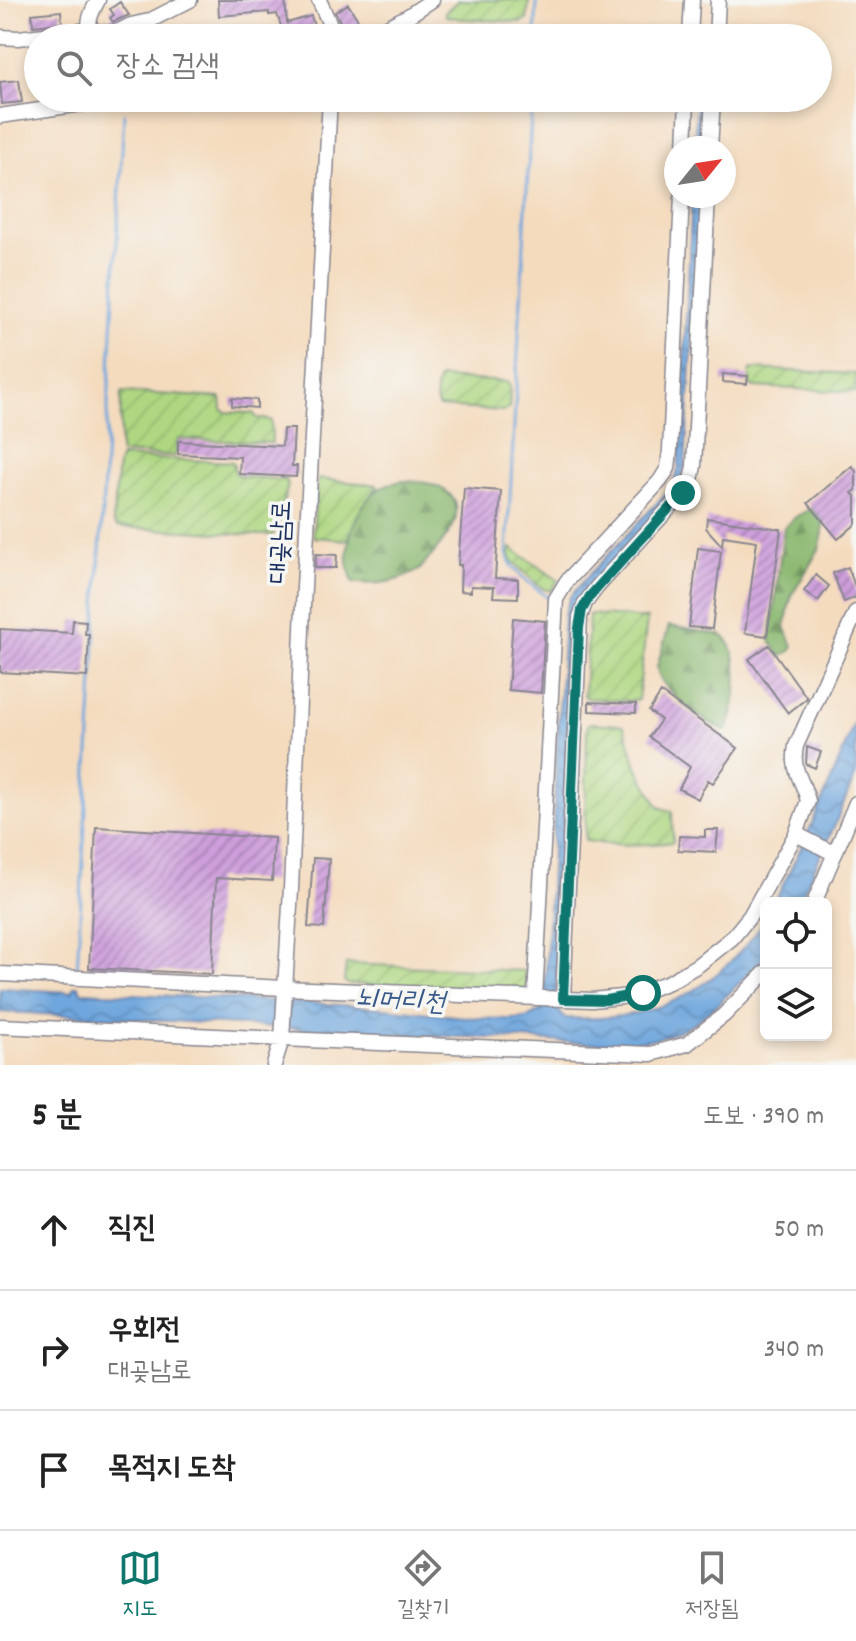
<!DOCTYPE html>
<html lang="ko">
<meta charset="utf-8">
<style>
:root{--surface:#fff;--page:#f6f6f6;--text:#222;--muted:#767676;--line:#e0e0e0;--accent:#0f766e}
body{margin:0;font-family:Dekko,"Poor Story",sans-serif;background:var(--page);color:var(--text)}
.controls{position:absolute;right:24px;bottom:24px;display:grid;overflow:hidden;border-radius:12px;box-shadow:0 4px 12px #0003}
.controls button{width:72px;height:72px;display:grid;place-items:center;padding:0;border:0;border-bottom:2px solid var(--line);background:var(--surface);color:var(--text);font:40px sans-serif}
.compass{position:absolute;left:664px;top:136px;width:72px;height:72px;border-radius:50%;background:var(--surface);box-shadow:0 4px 12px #0003;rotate:60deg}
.stop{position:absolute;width:24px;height:24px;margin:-18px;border:6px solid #0f766e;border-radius:50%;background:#fff}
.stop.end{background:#0f766e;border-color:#fff;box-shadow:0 2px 8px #0008}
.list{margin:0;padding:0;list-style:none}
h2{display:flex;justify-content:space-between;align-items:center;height:104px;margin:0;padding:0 32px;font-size:34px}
h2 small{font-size:26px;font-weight:400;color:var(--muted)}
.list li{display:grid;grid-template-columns:52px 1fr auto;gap:24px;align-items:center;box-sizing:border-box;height:120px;padding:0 32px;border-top:2px solid var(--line)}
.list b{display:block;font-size:30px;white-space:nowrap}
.list p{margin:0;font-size:26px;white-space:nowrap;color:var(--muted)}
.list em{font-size:26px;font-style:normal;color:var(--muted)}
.icon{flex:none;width:44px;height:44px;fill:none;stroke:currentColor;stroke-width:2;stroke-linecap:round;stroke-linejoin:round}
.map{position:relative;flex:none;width:856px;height:1065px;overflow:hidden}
.search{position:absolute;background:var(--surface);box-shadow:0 4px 12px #0003;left:24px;right:24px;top:24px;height:88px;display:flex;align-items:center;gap:20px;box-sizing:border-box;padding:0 28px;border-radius:44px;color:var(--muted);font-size:30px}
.sheet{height:464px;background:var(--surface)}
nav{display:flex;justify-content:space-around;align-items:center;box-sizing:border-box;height:112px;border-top:2px solid var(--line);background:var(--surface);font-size:22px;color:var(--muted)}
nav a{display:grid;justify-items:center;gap:4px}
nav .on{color:var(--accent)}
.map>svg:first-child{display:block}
.forest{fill:url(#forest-firs);stroke:#537466;stroke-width:2}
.garden{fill:url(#garden-furrows);stroke:#658370;stroke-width:2}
.water{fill:url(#water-waves);stroke:#446a9e;stroke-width:2}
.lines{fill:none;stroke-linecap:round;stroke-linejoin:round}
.stream{stroke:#6ea6dd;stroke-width:3}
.building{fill:url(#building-hatch)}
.minor-casing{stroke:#88858e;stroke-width:17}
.minor{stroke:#fff;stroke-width:14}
.route{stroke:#0f766e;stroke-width:10}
.labels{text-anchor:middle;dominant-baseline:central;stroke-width:7;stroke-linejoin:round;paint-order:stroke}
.street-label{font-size:26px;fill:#1b2f5e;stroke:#f6f6f2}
.water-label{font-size:28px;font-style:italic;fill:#38598a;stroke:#f6f6f2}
</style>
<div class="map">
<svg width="856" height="1065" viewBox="0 0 856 1065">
<defs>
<pattern id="forest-firs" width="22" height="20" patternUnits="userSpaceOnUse" patternTransform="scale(2)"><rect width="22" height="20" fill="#8bb86f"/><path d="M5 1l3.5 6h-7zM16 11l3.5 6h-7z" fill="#71965e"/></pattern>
<pattern id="garden-furrows" width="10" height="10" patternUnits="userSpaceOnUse" patternTransform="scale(2)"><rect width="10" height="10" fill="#afd781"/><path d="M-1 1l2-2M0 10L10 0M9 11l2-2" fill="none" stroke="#96b972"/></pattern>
<pattern id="water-waves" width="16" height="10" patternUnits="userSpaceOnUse" patternTransform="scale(2)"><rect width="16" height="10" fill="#6ea6dd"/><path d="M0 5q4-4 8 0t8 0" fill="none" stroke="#5a88b6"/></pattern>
<pattern id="building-hatch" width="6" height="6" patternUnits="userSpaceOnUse" patternTransform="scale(2)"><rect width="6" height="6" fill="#ce9edb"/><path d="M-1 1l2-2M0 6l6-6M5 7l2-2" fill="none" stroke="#a681b5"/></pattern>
</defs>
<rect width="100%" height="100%" fill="#f6f6f2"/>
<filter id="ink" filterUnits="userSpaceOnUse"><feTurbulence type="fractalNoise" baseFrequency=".0125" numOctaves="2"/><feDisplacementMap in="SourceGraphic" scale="16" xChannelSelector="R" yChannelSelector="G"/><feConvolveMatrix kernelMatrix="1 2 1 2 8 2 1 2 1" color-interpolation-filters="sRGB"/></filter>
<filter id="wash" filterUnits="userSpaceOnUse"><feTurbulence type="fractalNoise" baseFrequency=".006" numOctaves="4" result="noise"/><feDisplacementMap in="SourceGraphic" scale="32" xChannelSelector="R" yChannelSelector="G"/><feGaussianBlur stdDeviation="1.8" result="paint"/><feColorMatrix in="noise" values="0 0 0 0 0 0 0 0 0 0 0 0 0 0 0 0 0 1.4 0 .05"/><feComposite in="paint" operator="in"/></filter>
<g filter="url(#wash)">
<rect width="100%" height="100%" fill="#f4dbbe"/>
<path class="forest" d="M 403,481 C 429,480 468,490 453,525 C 448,537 428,560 419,570 C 400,582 375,586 353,582 C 340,552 353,508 379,489 C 385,483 395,483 403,481 Z
M 812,508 L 823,522 L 823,533 L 819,549 L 792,595 L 789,606 L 785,627 L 793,646 L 792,650 L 781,657 L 770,641 L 784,527 L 797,516 Z
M 669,626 L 721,635 C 744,647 738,713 725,731 C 704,722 659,691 657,667 Z"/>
<path class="garden" d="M 458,0 L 529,0 L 527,20 L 521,22 L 462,19 L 446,16 L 445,12 Z
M 752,369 L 856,374 L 856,392 L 754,387 L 750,385 L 750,371 Z
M 440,378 L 507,382 L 510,386 L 509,408 L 504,411 L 439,407 C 434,401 435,384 440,378 Z
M 123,392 L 221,398 L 222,409 L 225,412 L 253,413 L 257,418 L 271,420 L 272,443 L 178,439 L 176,454 L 174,456 L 120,453 L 121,396 Z
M 121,457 L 233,462 L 235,472 L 239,476 L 286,480 L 288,485 L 276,531 L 272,535 L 254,535 L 117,527 L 113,522 L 118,464 Z
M 320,479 L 377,485 L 377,488 C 362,504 354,519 348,540 L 314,537 L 313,533 L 317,485 L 318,480 Z
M 511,548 L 558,580 L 551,591 L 546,590 L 540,587 L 512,561 L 510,554 Z
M 590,614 L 647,619 L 638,700 L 628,701 L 586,698 L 584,695 L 589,616 Z
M 590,723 L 623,725 L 625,728 L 632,752 L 639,771 L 658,805 L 661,808 L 672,811 L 673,842 C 655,845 600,846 585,840 L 587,729 L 588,725 Z
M 346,964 L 526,971 L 527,984 L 523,991 L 348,984 L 344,981 Z"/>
<path class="water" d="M 697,98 L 707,98 L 704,148 L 694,148 Z
M 692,196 L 701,196 L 685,466 L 682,477 L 672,496 L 581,595 L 576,604 L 573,614 L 555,1007 L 565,1018 C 654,1023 717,992 766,918 L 766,955 C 737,984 708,1022 668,1035 C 619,1051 550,1039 498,1038 C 332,1033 166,1019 0,1012 L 0,988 L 72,992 L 75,986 L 79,986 L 81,992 C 178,996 274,1000 370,1007 C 417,1010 463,1020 511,1019 C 525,1019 534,1017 544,1007 L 564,615 L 570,597 L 587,577 L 671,488 L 678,471 L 680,444 Z
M 856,718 L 856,774 L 833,829 L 798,903 L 774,903 C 805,842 832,781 856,718 Z"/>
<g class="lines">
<path class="stream" d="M 535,38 L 537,0
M 532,98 L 507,553 C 510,572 535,587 549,598
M 77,971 L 124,113"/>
</g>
<g id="blocks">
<path class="building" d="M 218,0 L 285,0 L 287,23 L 311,16 L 316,32 L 295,38 L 285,38 L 277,14 L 269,15 L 269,12 L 219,16 Z
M 120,2 L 129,15 L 113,22 L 110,18 L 114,15 L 110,9 Z
M 348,4 L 363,28 L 348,37 L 335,12 Z
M 61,11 L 62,23 L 33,26 L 32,14 Z
M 210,28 L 212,38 L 182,38 L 181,34 Z
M 19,80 L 22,102 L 2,104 L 0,82 Z
M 723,374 L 748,376 L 747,384 L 723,382 Z
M 232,398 L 257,400 L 257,408 L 232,406 Z
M 283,429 L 294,429 L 292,466 L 297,466 L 296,477 L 239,474 L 240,457 L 178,454 L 178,441 L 282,446 Z
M 852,466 L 856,471 L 856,490 L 852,493 L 856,497 L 856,524 L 838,539 L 808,503 Z
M 464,488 L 501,491 L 495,578 L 518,579 L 518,598 L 493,597 L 494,587 L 471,586 L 471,592 L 460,591 L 461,565 L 458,565 Z
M 707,518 L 781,529 L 767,636 L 745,633 L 757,541 L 723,536 L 722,546 L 706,528 Z
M 698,548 L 721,551 L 712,629 L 689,627 Z
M 316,554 L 337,555 L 336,568 L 315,568 Z
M 848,567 L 856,589 L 856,597 L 844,602 L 833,573 Z
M 816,575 L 829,586 L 818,601 L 804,591 Z
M 513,618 L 545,621 L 541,693 L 508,690 Z
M 73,620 L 86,621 L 85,634 L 89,634 L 87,677 L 0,672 L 0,629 L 72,633 Z
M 769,645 L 807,698 L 788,713 L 749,659 Z
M 661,693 L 738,748 L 713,783 L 708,780 L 698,799 L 679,789 L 690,767 L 649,737 L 661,720 L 649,711 Z
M 589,702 L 636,704 L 636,713 L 589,711 Z
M 807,747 L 821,752 L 815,768 L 806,764 Z
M 96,827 L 274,838 L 272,881 L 216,878 L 212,974 L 89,968 Z
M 705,830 L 718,830 L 716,852 L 678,850 L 679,836 L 705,837 Z
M 313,858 L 329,859 L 324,928 L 308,927 Z"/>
</g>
</g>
<g filter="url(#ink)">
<use href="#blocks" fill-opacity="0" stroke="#88858e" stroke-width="2"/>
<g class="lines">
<defs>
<path id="minor" d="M 319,0 L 336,38
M 0,37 L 18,38 L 89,30 L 108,33 L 117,32 L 131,25 L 149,21 L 190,0
M 95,38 C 84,24 91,14 98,0
M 366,38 L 408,16 L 432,0
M 690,38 L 692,0
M 716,38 L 718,0
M 0,116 L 122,98
M 685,148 L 687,98
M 710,148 L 713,98
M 796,834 L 835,854
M 814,903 L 856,803
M 0,974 L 284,988 L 592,1000 L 631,996 L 669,982 L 698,965 L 732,938 L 750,916 L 796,834 L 808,801 C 803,779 791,772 796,746 L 856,612
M 535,998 L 556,599 L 567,581 L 660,481 L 668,468 L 670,450 L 682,196
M 563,999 L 580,617 L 585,603 L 597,587 L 683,493 L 691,480 L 694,466 L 708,196
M 0,1026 L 282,1039 L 651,1054 L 687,1044 L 724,1015 L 766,972
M 274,1065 L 282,1039 L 291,889 L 303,606 L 330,98"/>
</defs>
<use href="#minor" class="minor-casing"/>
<use href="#minor" class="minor"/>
</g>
</g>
<g class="lines" filter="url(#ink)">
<path class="route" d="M 643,993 L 606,1000 L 563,999 L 579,628 L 582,610 L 590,596 L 683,493"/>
</g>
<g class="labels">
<g class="street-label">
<text transform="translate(282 542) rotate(-87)">대곶남로</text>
</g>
<g class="water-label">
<text transform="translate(400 1003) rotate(3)">뇌머리천</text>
</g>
</g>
</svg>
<div class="controls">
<button><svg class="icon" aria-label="locate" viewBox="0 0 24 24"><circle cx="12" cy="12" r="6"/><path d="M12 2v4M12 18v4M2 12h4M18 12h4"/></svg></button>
<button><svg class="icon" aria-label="layers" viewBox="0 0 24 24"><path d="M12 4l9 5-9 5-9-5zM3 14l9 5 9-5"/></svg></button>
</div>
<svg class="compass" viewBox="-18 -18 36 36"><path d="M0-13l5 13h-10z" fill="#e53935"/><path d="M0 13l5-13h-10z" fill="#767676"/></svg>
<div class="stop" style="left:643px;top:993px"></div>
<div class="stop end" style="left:683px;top:493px"></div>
<div class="search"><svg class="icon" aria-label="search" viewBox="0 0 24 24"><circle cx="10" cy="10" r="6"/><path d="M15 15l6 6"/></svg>장소 검색</div>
</div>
<section class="sheet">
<h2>5 분<small>도보 · 390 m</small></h2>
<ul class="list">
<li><svg class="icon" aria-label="ahead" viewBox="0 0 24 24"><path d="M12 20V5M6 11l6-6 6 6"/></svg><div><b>직진</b></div><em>50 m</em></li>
<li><svg class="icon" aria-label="right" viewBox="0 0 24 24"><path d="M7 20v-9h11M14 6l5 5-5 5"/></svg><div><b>우회전</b><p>대곶남로</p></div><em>340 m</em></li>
<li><svg class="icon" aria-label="arrive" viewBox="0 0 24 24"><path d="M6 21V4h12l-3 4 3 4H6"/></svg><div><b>목적지 도착</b></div></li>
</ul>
</section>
<nav>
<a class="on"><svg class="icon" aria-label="map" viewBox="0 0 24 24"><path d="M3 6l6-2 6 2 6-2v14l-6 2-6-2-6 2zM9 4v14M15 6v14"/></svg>지도</a>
<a><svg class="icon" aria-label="directions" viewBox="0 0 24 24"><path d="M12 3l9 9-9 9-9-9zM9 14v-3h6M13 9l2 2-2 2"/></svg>길찾기</a>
<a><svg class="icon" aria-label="saved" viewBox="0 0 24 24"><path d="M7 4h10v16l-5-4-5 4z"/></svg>저장됨</a>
</nav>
